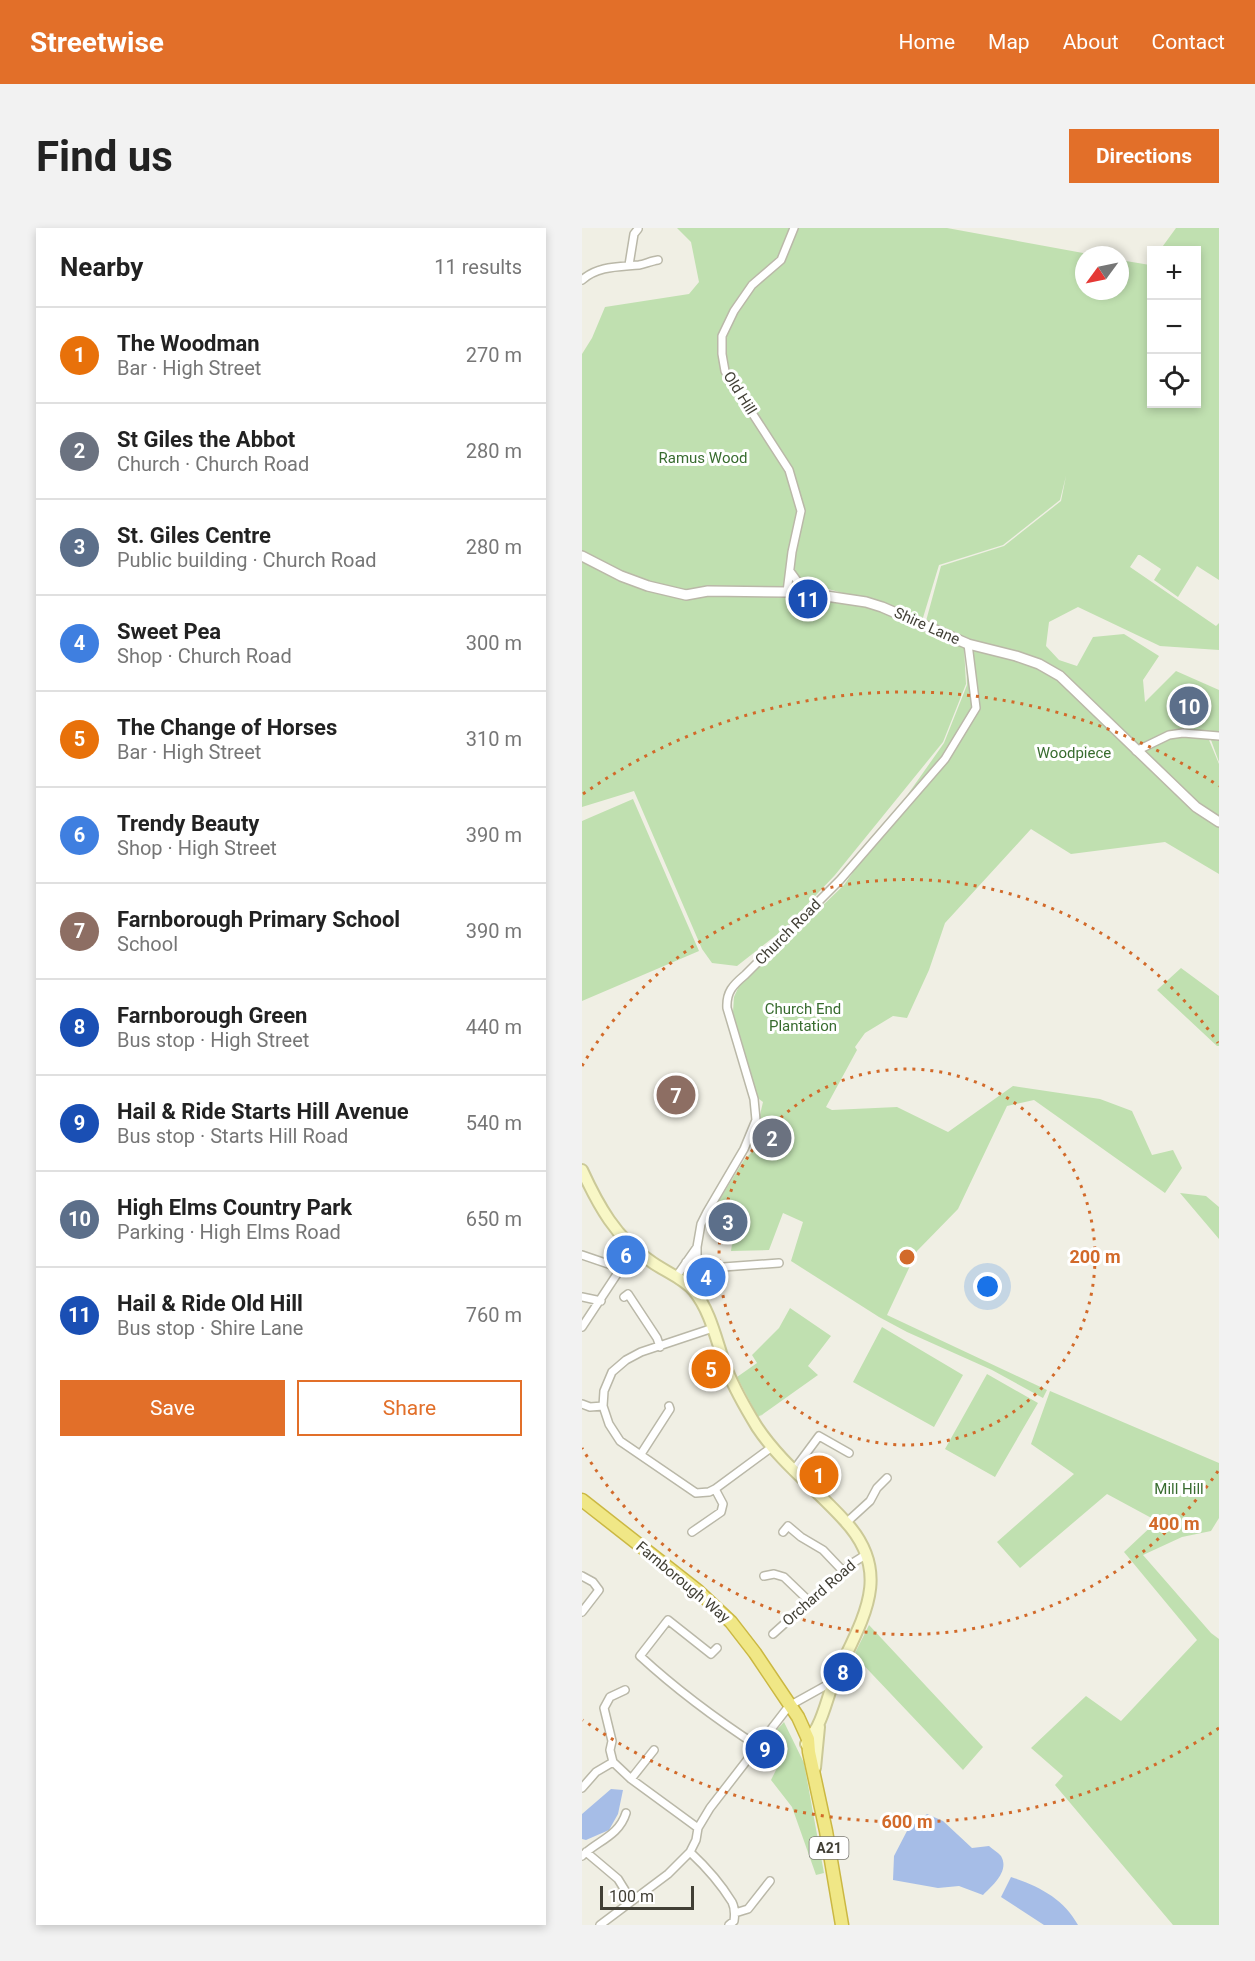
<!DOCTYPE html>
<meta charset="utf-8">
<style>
:root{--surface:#fff;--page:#f2f2f2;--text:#222;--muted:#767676;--line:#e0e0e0;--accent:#e26f29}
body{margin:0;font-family:Roboto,sans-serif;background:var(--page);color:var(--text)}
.controls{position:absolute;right:18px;top:18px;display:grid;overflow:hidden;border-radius:0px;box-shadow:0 3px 9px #0003}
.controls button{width:54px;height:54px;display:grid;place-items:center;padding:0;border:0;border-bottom:2px solid var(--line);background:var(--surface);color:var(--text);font:30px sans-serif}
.compass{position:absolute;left:493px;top:18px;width:54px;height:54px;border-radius:50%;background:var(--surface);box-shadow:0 3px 9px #0003;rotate:237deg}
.scale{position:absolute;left:18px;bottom:15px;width:94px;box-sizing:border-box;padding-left:6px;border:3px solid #413f35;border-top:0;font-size:16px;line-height:21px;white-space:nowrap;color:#413f35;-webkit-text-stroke:4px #fff;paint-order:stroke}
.you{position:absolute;left:406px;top:1059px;width:21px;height:21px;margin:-15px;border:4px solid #fff;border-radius:50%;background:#1a73e8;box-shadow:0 0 0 9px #1a73e833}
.badge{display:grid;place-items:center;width:39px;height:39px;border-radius:50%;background:var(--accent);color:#fff;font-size:20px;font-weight:700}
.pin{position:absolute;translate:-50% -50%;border:3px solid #fff;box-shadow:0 2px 6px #0006}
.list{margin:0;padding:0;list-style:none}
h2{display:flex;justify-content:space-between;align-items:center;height:78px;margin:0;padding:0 24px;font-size:26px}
h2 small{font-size:20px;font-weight:400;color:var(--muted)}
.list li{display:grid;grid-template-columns:39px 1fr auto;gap:18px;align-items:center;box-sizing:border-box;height:96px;padding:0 24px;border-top:2px solid var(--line)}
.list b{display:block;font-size:22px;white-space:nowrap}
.list p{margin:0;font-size:20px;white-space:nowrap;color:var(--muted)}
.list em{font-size:20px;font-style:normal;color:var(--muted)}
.actions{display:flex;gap:12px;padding:18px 24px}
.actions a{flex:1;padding:14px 0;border:2px solid var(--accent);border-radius:0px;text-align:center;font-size:21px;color:var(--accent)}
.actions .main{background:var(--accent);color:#fff}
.icon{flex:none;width:33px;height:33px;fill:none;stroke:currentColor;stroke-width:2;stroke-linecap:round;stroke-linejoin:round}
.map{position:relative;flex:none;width:637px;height:1697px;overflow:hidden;border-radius:0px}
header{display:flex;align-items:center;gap:36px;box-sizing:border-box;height:84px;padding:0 30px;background:var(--accent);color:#fff}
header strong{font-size:28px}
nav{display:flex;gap:33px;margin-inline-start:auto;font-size:21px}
.intro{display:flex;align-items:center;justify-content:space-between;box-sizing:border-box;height:144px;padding:0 36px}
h1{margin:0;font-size:42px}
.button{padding:15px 27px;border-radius:0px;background:var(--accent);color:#fff;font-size:21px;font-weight:700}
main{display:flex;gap:36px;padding:0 36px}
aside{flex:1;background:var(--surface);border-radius:0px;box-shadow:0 3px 9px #0003}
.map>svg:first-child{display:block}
.green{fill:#c0e0b0}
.water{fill:#a6bde7}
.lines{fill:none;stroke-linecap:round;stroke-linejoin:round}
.minor-casing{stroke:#bab8a8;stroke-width:10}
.tertiary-casing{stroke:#bab8a8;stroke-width:12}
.secondary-casing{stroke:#cbc998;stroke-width:14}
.trunk-casing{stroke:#cbb843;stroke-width:15}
.minor{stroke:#fff;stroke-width:7}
.tertiary{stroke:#fff;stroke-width:9}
.secondary{stroke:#f8f7c6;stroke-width:10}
.trunk{stroke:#f0e786;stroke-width:12}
.ring{fill:none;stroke:#d26a2a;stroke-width:3;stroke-dasharray:3 6}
.labels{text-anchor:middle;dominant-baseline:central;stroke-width:6;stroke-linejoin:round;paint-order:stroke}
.shield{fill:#fff;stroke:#7a7972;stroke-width:1.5}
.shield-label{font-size:14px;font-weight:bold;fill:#413f35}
.street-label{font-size:15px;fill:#413f35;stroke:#fff}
.park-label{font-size:15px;fill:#386c2f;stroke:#fff}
.centre{fill:#d26a2a;stroke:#fff;stroke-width:3}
.ring-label{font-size:18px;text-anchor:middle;font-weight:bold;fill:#d26a2a;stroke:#fff;stroke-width:6;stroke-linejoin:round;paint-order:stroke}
</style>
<header>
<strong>Streetwise</strong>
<nav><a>Home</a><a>Map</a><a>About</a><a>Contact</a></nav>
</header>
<div class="intro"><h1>Find us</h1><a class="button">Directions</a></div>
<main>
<aside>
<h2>Nearby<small>11 results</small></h2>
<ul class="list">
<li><span class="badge" style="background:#e8710a">1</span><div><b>The Woodman</b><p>Bar · High Street</p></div><em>270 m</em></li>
<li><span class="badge" style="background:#6b7280">2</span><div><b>St Giles the Abbot</b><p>Church · Church Road</p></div><em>280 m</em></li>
<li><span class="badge" style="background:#5c6f8a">3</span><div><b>St. Giles Centre</b><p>Public building · Church Road</p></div><em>280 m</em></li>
<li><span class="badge" style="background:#3f7fe0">4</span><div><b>Sweet Pea</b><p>Shop · Church Road</p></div><em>300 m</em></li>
<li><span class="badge" style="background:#e8710a">5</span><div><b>The Change of Horses</b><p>Bar · High Street</p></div><em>310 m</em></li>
<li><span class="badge" style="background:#3f7fe0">6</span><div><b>Trendy Beauty</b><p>Shop · High Street</p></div><em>390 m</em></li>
<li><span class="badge" style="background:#8d6e63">7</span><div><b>Farnborough Primary School</b><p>School</p></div><em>390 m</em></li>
<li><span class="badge" style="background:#1a4fb4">8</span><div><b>Farnborough Green</b><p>Bus stop · High Street</p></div><em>440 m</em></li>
<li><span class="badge" style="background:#1a4fb4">9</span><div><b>Hail &amp; Ride Starts Hill Avenue</b><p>Bus stop · Starts Hill Road</p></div><em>540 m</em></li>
<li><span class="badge" style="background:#5c6f8a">10</span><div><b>High Elms Country Park</b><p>Parking · High Elms Road</p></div><em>650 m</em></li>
<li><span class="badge" style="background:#1a4fb4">11</span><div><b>Hail &amp; Ride Old Hill</b><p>Bus stop · Shire Lane</p></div><em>760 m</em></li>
</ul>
<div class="actions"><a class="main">Save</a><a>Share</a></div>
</aside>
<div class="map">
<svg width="637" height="1697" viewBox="0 0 637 1697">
<rect width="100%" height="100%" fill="#f0efe4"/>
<path class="green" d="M 95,0 L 365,0 L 512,27 L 502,27 L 502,63 L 538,63 L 538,32 L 568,37 L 569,35 L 570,176 L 614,176 L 614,22 L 578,22 L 594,0 L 637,0 L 637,352 L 615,338 L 596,369 L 572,352 L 579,341 L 558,327 L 556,327 L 548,339 L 634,398 L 637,395 L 637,422 L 578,418 L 496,379 L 467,394 L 464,418 L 477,432 L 495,438 L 511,409 L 542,406 L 577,428 L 561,452 L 563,474 L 594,443 L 637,462 L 637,512 L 632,512 L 637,513 L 637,534 L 629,512 L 627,512 L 637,536 L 637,646 L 583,614 L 489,626 L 449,601 L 363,695 L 347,742 L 325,790 L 311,788 L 283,805 L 273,819 L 275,822 L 244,879 L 250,882 L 315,879 L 366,904 L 431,858 L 518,871 L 550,883 L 570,927 L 591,922 L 600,940 L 583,965 L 452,872 L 425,878 L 376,981 L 335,1023 L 305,1087 L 465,1162 L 461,1170 L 410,1142 L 325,1104 L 297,1089 L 209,1033 L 221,994 L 201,985 L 187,1022 L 149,1023 L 153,995 L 144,988 L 133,983 L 133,979 L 162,932 L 169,925 L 181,874 L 173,868 L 151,784 L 152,769 L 157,758 L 262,657 L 362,515 L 385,457 L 384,418 L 344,393 L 359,338 L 422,318 L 479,273 L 484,248 L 478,272 L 421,317 L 357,337 L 340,393 L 301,376 L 224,355 L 222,362 L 104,364 L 66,356 L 0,325 L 0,126 L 10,110 L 23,79 L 107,66 L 117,54 L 109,14 Z
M 0,331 L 43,352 L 125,366 L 208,368 L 264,373 L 290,379 L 382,419 L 384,456 L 361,514 L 253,647 L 202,701 L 155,738 L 130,735 L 120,721 L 52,563 L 0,579 Z
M 51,571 L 117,723 L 0,773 L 0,593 Z
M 599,740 L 637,768 L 637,818 L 635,818 L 575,762 Z
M 598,965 L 624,968 L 637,979 L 637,1011 Z
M 208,1080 L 249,1108 L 226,1138 L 236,1147 L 177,1189 L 180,1186 L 176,1189 L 155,1149 L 175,1135 L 170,1127 L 197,1100 Z
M 300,1099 L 381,1147 L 352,1199 L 271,1154 Z
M 405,1146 L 456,1175 L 413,1249 L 363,1221 Z
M 468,1163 L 637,1235 L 637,1290 L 629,1303 L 600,1309 L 561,1327 L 629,1405 L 637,1411 L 637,1697 L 591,1697 L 473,1557 L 481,1548 L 449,1520 L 504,1468 L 539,1493 L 615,1412 L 542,1324 L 575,1293 L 525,1266 L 438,1340 L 415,1314 L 492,1246 L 449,1216 Z
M 287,1397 L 401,1519 L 381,1542 L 272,1427 Z
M 202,1494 L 222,1535 L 242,1645 L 234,1647 L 210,1579 L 189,1552 L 201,1528 L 203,1529 L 206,1520 L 191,1506 Z"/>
<path class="water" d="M 29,1561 L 41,1562 L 36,1586 L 27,1602 L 4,1612 L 0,1611 L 0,1586 Z
M 345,1586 L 361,1593 L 390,1620 L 407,1618 C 410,1621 416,1624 419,1628 C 428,1643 410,1658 401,1667 L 377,1658 L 356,1660 L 311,1652 L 312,1628 L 326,1601 Z
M 429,1649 C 457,1658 482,1671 496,1697 L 462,1697 L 419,1669 Z"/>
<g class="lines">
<defs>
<path id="minor" d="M 47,37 L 52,6 L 56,1
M 0,52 C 16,38 36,39 57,37 C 63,36 69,33 76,32
M 208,343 L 224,365
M 205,364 L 210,324 L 219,283 L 207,242 L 143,143 L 140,126 L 140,108 L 152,83 L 170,57 L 199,32 L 212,0
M 554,523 L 587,507 L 601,505 L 637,508
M 0,1027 L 44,1042 L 60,1028
M 104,1034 L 114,1041 L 197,1035
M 94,1049 L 115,1019 L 119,996 L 125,984 L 162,921 L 174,892 L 172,871 L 145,780 C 144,764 151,757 163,747 L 258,652 L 363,531 L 394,480 L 386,416
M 112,1064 L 115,1057 L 115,1019
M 0,1069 L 19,1073
M 42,1069 L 46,1066 L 75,1110 L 78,1119
M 0,1099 L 39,1040
M 131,1100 L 59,1124 L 44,1132 L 30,1144 L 22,1163 L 21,1178 L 27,1196 L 38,1213 L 114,1265 L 127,1264 L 133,1261 L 190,1219
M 0,1176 L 8,1179 L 21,1178
M 59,1226 L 88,1181 L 87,1178
M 211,1243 L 237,1208 L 267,1225
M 265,1294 L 288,1273 L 295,1260 L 305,1250
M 110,1304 L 139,1284 L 141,1276 L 133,1261
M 201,1304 L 206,1298 L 219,1309 L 241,1322 L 261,1343
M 0,1348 L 11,1354 L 17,1362 L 0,1384
M 182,1348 L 192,1346 L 202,1349 L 227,1373
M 191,1406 L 269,1336 L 285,1326
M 135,1420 L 129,1426 L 86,1392 L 58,1428 C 96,1463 134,1491 177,1519
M 43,1462 L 28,1469 L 22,1480 L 30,1513 L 28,1522 L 31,1534 L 49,1551 L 116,1600
M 49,1551 L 72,1522
M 0,1560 L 14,1544 L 31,1534
M 4,1624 L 36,1651 L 49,1672
M 108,1624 C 123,1638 139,1656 150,1674 C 153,1680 153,1686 152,1693 L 147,1697
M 0,1628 C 15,1613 37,1608 44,1585
M 153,1685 L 166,1681 L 188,1653
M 18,1697 L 86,1646 L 108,1624 L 114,1612 L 116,1600 L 128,1580 L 207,1478 L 243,1458 L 250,1456"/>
<path id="tertiary" d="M 0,328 L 39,348 L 66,358 L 104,367 L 126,363 L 205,364 L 224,365 L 284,374 L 300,379 L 386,416 L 434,428 L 457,436 L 478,448 L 614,579 L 637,594"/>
<path id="secondary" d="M 0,942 C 16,977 34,1010 67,1032 C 81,1043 100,1049 112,1063 C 130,1085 135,1117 145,1142 C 153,1162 164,1181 175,1199 C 199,1235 233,1260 262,1292 C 312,1345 281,1390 255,1446 C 247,1462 244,1481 236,1497 C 233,1504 227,1509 224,1516
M 233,1540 L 237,1499"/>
<path id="trunk" d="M 0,1272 L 116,1363 L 149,1394 L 173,1425 L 216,1489 L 226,1511 L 227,1524 L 244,1603 L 260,1697"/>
</defs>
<use href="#minor" class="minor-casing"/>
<use href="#tertiary" class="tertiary-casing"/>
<use href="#secondary" class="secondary-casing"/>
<use href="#trunk" class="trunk-casing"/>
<use href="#minor" class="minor"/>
<use href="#tertiary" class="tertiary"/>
<use href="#secondary" class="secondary"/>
<use href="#trunk" class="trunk"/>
</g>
<g class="ring">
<circle cx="325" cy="1029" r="188"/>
<path d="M636 1243A377 377 0 0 1 0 1220M0 838A377 377 0 0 1 636 815"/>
<path d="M637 1500A565 565 0 0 1 1 1492M1 566A565 565 0 0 1 637 558"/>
</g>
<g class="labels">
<rect class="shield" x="227.5" y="1609" width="39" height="22" rx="4.5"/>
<g class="shield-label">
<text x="247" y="1620">A21</text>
</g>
<g class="street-label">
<text transform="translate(158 165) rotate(58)">Old Hill</text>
<text transform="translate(345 398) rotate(24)">Shire Lane</text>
<text transform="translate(206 704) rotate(-45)">Church Road</text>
<text transform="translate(101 1354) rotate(40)">Farnborough Way</text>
<text transform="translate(237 1365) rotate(-41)">Orchard Road</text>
</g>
<g class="park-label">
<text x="121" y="230">Ramus Wood</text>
<text x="492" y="525">Woodpiece</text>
<text x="221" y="781">Church End<tspan x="221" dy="17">Plantation</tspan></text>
<text x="597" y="1261">Mill Hill</text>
</g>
</g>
<circle cx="325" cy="1029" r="9" class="centre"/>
<g class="ring-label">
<text x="513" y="1035">200 m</text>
<text x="592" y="1302">400 m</text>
<text x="325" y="1600">600 m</text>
</g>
</svg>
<div class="controls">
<button>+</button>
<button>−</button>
<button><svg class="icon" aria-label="locate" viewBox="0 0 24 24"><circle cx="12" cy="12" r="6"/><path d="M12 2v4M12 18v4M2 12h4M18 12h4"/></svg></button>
</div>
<svg class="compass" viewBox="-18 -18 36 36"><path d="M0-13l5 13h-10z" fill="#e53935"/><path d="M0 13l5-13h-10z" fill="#767676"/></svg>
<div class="scale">100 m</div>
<div class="you"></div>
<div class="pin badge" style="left:237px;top:1247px;background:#e8710a">1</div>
<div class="pin badge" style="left:190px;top:910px;background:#6b7280">2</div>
<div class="pin badge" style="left:146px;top:994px;background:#5c6f8a">3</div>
<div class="pin badge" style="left:124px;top:1049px;background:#3f7fe0">4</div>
<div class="pin badge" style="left:129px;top:1141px;background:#e8710a">5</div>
<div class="pin badge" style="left:44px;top:1027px;background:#3f7fe0">6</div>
<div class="pin badge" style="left:94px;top:867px;background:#8d6e63">7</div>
<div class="pin badge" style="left:261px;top:1444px;background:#1a4fb4">8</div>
<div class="pin badge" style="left:183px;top:1521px;background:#1a4fb4">9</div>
<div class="pin badge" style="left:607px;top:478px;background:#5c6f8a">10</div>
<div class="pin badge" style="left:226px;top:371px;background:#1a4fb4">11</div>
</div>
</main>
